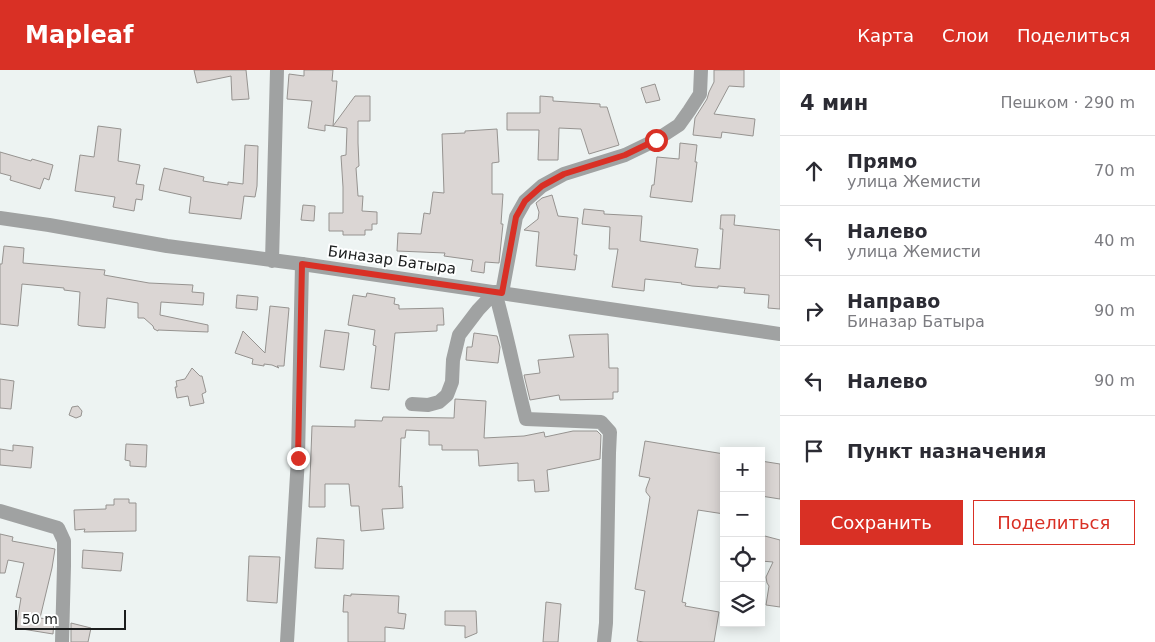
<!DOCTYPE html>
<html lang="ru">
<meta charset="utf-8">
<style>
:root{--surface:#fff;--page:#f7f7f7;--text:#2b2b33;--muted:#7c7c81;--line:#e1e1e2;--accent:#d93025}
body{margin:0;font-family:"DejaVu Sans",sans-serif;background:var(--page);color:var(--text)}
.controls{position:absolute;right:15px;bottom:15px;display:grid;overflow:hidden;border-radius:0px;box-shadow:0 2px 12px #0003}
.controls button{width:45px;height:45px;display:grid;place-items:center;padding:0;border:0;border-bottom:1px solid var(--line);background:var(--surface);color:var(--text);font:25px sans-serif}
.scale{position:absolute;left:15px;bottom:12px;width:111px;box-sizing:border-box;padding-left:5px;border:2px solid #1b1d1d;border-top:0;font-size:14px;line-height:18px;white-space:nowrap;color:#1b1d1d;-webkit-text-stroke:4px #feffff;paint-order:stroke}
.stop{position:absolute;width:15px;height:15px;margin:-11px;border:4px solid #d93025;border-radius:50%;background:#fff}
.stop.end{background:#d93025;border-color:#fff;box-shadow:0 1px 5px #0008}
.list{margin:0;padding:0;list-style:none}
h2{display:flex;justify-content:space-between;align-items:center;height:65px;margin:0;padding:0 20px;font-size:21px}
h2 small{font-size:16px;font-weight:400;color:var(--muted)}
.list li{display:grid;grid-template-columns:32px 1fr auto;gap:15px;align-items:center;box-sizing:border-box;height:70px;padding:0 20px;border-top:1px solid var(--line)}
.list b{display:block;font-size:19px;white-space:nowrap}
.list p{margin:0;font-size:16px;white-space:nowrap;color:var(--muted)}
.list em{font-size:16px;font-style:normal;color:var(--muted)}
.actions{display:flex;gap:10px;padding:15px 20px}
.actions a{flex:1;padding:11px 0;border:1px solid var(--accent);border-radius:0px;text-align:center;font-size:18px;color:var(--accent)}
.actions .main{background:var(--accent);color:#fff}
.icon{flex:none;width:28px;height:28px;fill:none;stroke:currentColor;stroke-width:2;stroke-linecap:round;stroke-linejoin:round}
.map{position:relative;flex:none;width:780px;height:572px;overflow:hidden}
header{display:flex;align-items:center;gap:30px;box-sizing:border-box;height:70px;padding:0 25px;background:var(--accent);color:#fff}
header strong{font-size:24px}
nav{display:flex;gap:28px;margin-inline-start:auto;font-size:18px}
main{display:flex}
aside{flex:1;background:var(--surface)}
.map>svg:first-child{display:block}
.building{fill:#dbd6d4;stroke:#969390}
.lines{fill:none;stroke-linecap:round;stroke-linejoin:round}
.minor{stroke:#a0a2a2;stroke-width:14}
.tertiary{stroke:#a0a2a2;stroke-width:14}
.route{stroke:#d93025;stroke-width:6}
.labels{text-anchor:middle;dominant-baseline:central;stroke-width:4;stroke-linejoin:round;paint-order:stroke}
.street-label{font-size:15px;fill:#1b1d1d;stroke:#feffff}
</style>
<header>
<strong>Mapleaf</strong>
<nav><a>Карта</a><a>Слои</a><a>Поделиться</a></nav>
</header>
<main>
<div class="map">
<svg width="780" height="572" viewBox="0 0 780 572">
<rect width="100%" height="100%" fill="#edf3f2"/>
<path class="building" d="M 194,0 L 246,0 L 249,29 L 232,30 L 231,6 L 197,13 Z
M 304,0 L 333,0 L 332,11 L 337,11 L 333,56 L 355,26 L 370,26 L 370,51 L 358,51 L 358,73 L 359,96 L 356,98 L 358,126 L 363,126 L 362,141 L 377,142 L 377,154 L 372,154 L 372,160 L 365,160 L 365,165 L 343,165 L 343,161 L 329,161 L 329,143 L 343,143 L 343,117 L 341,86 L 346,85 L 347,58 L 325,55 L 325,61 L 308,58 L 312,31 L 287,29 L 289,4 L 304,6 Z
M 714,0 L 744,0 L 744,17 L 729,16 L 714,44 L 755,49 L 753,66 L 722,62 L 721,68 L 693,65 L 695,48 L 707,29 L 709,22 L 714,12 Z
M 655,14 L 660,30 L 646,33 L 641,18 Z
M 540,26 L 553,27 L 553,31 L 600,34 L 600,37 L 607,37 L 619,75 L 589,84 L 581,59 L 559,58 L 558,90 L 538,90 L 539,60 L 507,60 L 507,43 L 540,43 Z
M 98,56 L 121,59 L 118,91 L 140,95 L 136,114 L 144,115 L 142,130 L 136,129 L 134,141 L 113,137 L 115,127 L 75,121 L 80,85 L 94,87 Z
M 497,59 L 499,92 L 492,93 L 492,124 L 503,124 L 501,154 L 503,154 L 499,193 L 485,192 L 484,203 L 471,201 L 473,190 L 444,186 L 445,183 L 397,181 L 398,163 L 421,164 L 424,143 L 430,144 L 433,122 L 444,123 L 442,64 L 465,63 L 465,61 Z
M 680,73 L 697,75 L 695,92 L 697,92 L 692,132 L 650,127 L 652,115 L 654,115 L 657,87 L 679,89 Z
M 245,75 L 258,76 L 257,116 L 255,127 L 244,126 L 241,149 L 189,143 L 191,127 L 159,120 L 164,98 L 204,107 L 203,111 L 228,115 L 228,112 L 243,114 Z
M 0,82 L 31,91 L 32,89 L 53,95 L 49,110 L 44,108 L 40,119 L 10,110 L 11,106 L 0,103 Z
M 552,125 L 558,146 L 578,148 L 574,185 L 577,185 L 575,200 L 536,196 L 539,162 L 524,160 L 538,149 L 539,142 L 536,133 L 542,128 Z
M 303,135 L 315,136 L 314,151 L 301,150 Z
M 584,139 L 604,141 L 604,144 L 642,146 L 640,171 L 698,179 L 695,197 L 720,199 L 723,159 L 720,159 L 721,145 L 735,145 L 734,155 L 780,160 L 780,239 L 768,238 L 769,225 L 744,223 L 745,218 L 718,216 L 718,218 L 692,216 L 681,214 L 682,213 L 645,209 L 644,221 L 612,217 L 618,179 L 609,179 L 610,157 L 582,154 Z
M 4,176 L 24,178 L 23,193 L 105,200 L 104,205 L 149,213 L 193,215 L 192,222 L 204,223 L 203,235 L 161,232 L 160,245 L 208,255 L 208,262 L 158,260 L 158,261 L 154,259 L 153,256 L 144,248 L 138,248 L 138,233 L 107,228 L 105,258 L 81,256 L 78,255 L 80,222 L 64,220 L 64,218 L 22,214 L 18,256 L 0,254 L 0,194 L 2,194 Z
M 367,223 L 395,228 L 394,234 L 399,235 L 399,239 L 443,238 L 444,255 L 437,255 L 437,261 L 395,263 L 389,320 L 371,318 L 376,276 L 373,275 L 375,260 L 348,255 L 353,225 L 366,227 Z
M 237,225 L 258,227 L 257,240 L 236,238 Z
M 270,236 L 289,238 L 284,296 L 277,296 L 279,298 L 272,295 L 264,294 L 264,296 L 252,294 L 253,289 L 235,283 L 243,261 L 265,283 Z
M 325,260 L 349,263 L 344,300 L 320,297 Z
M 474,263 L 497,266 L 500,277 L 498,293 L 466,290 L 467,277 L 472,277 Z
M 608,264 L 609,298 L 618,298 L 618,322 L 613,322 L 613,329 L 560,330 L 559,325 L 530,330 L 524,305 L 540,303 L 538,290 L 574,287 L 569,265 Z
M 192,298 L 200,306 L 202,306 L 206,322 L 202,324 L 204,333 L 190,336 L 188,326 L 177,328 L 175,317 L 177,317 L 176,311 L 185,309 Z
M 0,309 L 14,311 L 11,339 L 0,338 Z
M 455,329 L 486,331 L 484,368 L 524,366 L 544,362 L 545,367 L 573,361 L 597,361 L 601,365 L 600,389 L 547,400 L 549,421 L 535,422 L 534,410 L 518,411 L 518,393 L 479,396 L 478,380 L 442,380 L 442,375 L 429,375 L 429,361 L 406,360 L 405,368 L 401,368 L 399,417 L 402,416 L 403,438 L 382,439 L 384,459 L 361,461 L 359,436 L 351,436 L 349,414 L 325,414 L 325,437 L 309,437 L 312,356 L 355,357 L 355,350 L 382,351 L 383,347 L 454,348 Z
M 78,336 L 82,341 L 81,346 L 76,348 L 69,345 L 72,337 Z
M 645,371 L 724,384 L 724,444 L 698,440 L 682,532 L 686,533 L 685,536 L 719,542 L 714,572 L 644,572 L 637,571 L 645,521 L 635,519 L 650,427 L 646,422 L 646,419 L 650,408 L 639,406 Z
M 126,374 L 147,375 L 146,397 L 130,396 L 130,391 L 125,390 Z
M 13,375 L 33,377 L 31,398 L 0,395 L 0,379 L 13,381 Z
M 761,391 L 780,394 L 780,429 L 761,426 Z
M 114,429 L 129,429 L 129,433 L 136,433 L 136,461 L 84,462 L 85,459 L 75,460 L 74,440 L 106,439 L 106,435 L 114,435 Z
M 0,464 L 13,467 L 12,471 L 55,479 L 52,498 L 40,548 L 54,550 L 53,564 L 16,558 L 21,528 L 16,527 L 24,493 L 8,490 L 5,503 L 0,503 Z
M 761,465 L 780,470 L 780,537 L 766,535 L 769,516 L 767,513 L 766,507 L 773,492 L 761,491 Z
M 317,468 L 344,470 L 343,499 L 315,498 Z
M 83,480 L 123,483 L 121,501 L 82,498 Z
M 249,486 L 280,487 L 277,533 L 247,531 Z
M 351,524 L 399,526 L 398,543 L 406,544 L 404,559 L 385,557 L 385,572 L 348,572 L 348,542 L 343,542 L 344,525 L 351,526 Z
M 546,532 L 561,534 L 558,572 L 543,572 Z
M 445,541 L 476,541 L 477,563 L 465,568 L 465,556 L 445,555 Z
M 71,553 L 91,558 L 88,572 L 71,572 Z"/>
<g class="lines">
<path class="minor" d="M 495,222 C 507,264 515,307 526,349 L 601,352 L 610,362 L 609,383 L 606,553 L 604,572
M 502,223 L 516,147 L 525,131 L 542,116 L 564,104 L 625,85 L 656,70 L 679,55 L 689,41 L 700,24 L 701,0
M 412,334 L 428,335 L 439,332 L 447,325 L 452,312 L 453,290 L 459,265 L 478,240 L 495,222
M 0,441 L 58,458 L 64,471 L 64,496 L 62,572
M 287,572 L 298,388 L 302,194"/>
<path class="tertiary" d="M 0,148 L 49,155 L 167,176 L 302,194 L 780,264
M 272,191 L 277,0"/>
</g>
<g class="lines">
<path class="route" d="M 298,388 L 302,194 L 502,223 L 516,147 L 525,131 L 542,116 L 564,104 L 625,85 L 656,70"/>
</g>
<g class="labels">
<g class="street-label">
<text transform="translate(392 190) rotate(8)">Биназар Батыра</text>
</g>
</g>
</svg>
<div class="controls">
<button>+</button>
<button>−</button>
<button><svg class="icon" aria-label="locate" viewBox="0 0 24 24"><circle cx="12" cy="12" r="6"/><path d="M12 2v4M12 18v4M2 12h4M18 12h4"/></svg></button>
<button><svg class="icon" aria-label="layers" viewBox="0 0 24 24"><path d="M12 4l9 5-9 5-9-5zM3 14l9 5 9-5"/></svg></button>
</div>
<div class="scale">50 m</div>
<div class="stop" style="left:656px;top:70px"></div>
<div class="stop end" style="left:298px;top:388px"></div>
</div>
<aside>
<h2>4 мин<small>Пешком · 290 m</small></h2>
<ul class="list">
<li><svg class="icon" aria-label="ahead" viewBox="0 0 24 24"><path d="M12 20V5M6 11l6-6 6 6"/></svg><div><b>Прямо</b><p>улица Жемисти</p></div><em>70 m</em></li>
<li><svg class="icon" aria-label="left" viewBox="0 0 24 24"><path d="M17 20v-9H6M10 6l-5 5 5 5"/></svg><div><b>Налево</b><p>улица Жемисти</p></div><em>40 m</em></li>
<li><svg class="icon" aria-label="right" viewBox="0 0 24 24"><path d="M7 20v-9h11M14 6l5 5-5 5"/></svg><div><b>Направо</b><p>Биназар Батыра</p></div><em>90 m</em></li>
<li><svg class="icon" aria-label="left" viewBox="0 0 24 24"><path d="M17 20v-9H6M10 6l-5 5 5 5"/></svg><div><b>Налево</b></div><em>90 m</em></li>
<li><svg class="icon" aria-label="arrive" viewBox="0 0 24 24"><path d="M6 21V4h12l-3 4 3 4H6"/></svg><div><b>Пункт назначения</b></div></li>
</ul>
<div class="actions"><a class="main">Сохранить</a><a>Поделиться</a></div>
</aside>
</main>
